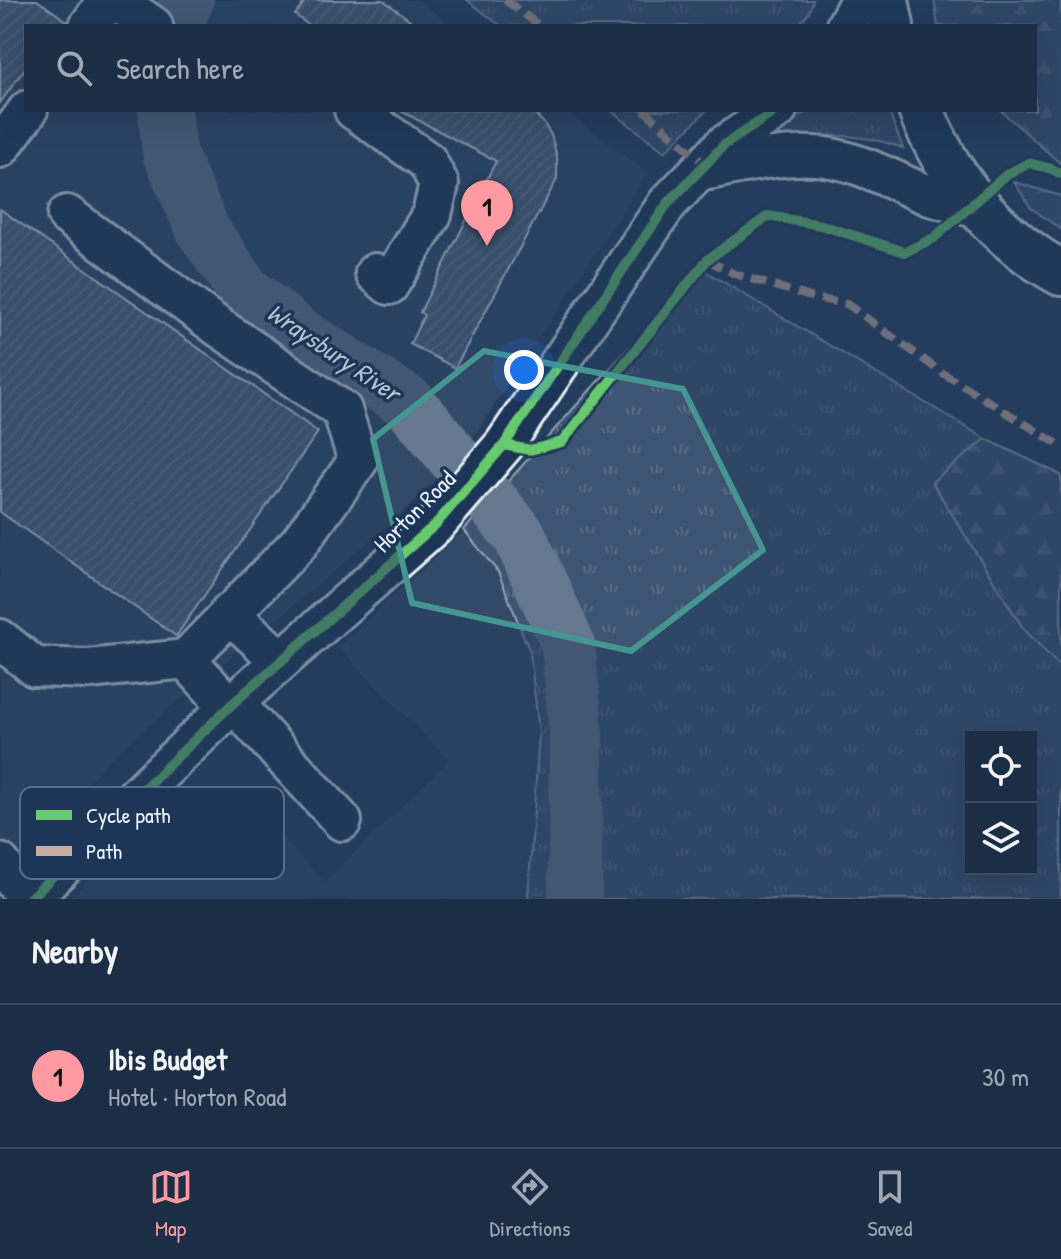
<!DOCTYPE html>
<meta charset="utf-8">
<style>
:root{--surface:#1c2e46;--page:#293a51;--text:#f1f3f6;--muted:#a0a8b3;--line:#3a4a5f;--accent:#ff9aa2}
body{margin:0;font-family:"Patrick Hand",sans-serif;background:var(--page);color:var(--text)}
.controls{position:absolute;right:24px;bottom:24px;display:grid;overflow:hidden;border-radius:0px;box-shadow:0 8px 32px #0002}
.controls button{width:72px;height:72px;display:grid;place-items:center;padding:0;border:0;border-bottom:2px solid var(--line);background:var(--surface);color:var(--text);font:40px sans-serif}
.you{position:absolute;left:524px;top:370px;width:28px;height:28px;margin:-20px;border:6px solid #fff;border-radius:50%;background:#1a73e8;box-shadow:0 0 0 12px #1a73e833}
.badge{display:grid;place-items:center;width:52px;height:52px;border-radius:50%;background:var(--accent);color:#111;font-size:26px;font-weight:700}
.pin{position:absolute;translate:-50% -66px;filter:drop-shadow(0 2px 4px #0008)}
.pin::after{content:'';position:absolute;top:42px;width:28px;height:24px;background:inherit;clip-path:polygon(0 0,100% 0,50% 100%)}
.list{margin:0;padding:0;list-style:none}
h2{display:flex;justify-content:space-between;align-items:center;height:104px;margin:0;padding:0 32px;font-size:34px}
h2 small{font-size:26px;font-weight:400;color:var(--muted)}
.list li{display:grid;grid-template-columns:52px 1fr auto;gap:24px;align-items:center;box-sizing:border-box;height:144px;padding:0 32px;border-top:2px solid var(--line)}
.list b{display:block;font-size:30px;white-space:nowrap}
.list p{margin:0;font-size:26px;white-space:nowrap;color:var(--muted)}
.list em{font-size:26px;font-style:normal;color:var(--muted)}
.icon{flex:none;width:44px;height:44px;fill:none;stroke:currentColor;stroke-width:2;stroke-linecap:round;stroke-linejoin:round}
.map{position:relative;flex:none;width:1061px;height:899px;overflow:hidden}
.search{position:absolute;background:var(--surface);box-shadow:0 8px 32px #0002;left:24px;right:24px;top:24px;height:88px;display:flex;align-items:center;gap:20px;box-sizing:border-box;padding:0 28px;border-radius:0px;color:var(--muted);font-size:30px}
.sheet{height:248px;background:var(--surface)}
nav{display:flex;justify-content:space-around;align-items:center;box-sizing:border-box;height:112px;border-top:2px solid var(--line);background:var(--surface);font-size:22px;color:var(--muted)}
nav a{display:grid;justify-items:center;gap:4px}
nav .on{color:var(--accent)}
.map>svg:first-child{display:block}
.built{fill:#334a68}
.grass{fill:url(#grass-tufts);stroke:#93a2b5;stroke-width:2;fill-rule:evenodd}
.forest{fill:url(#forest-firs);stroke:#93a2b5;stroke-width:2}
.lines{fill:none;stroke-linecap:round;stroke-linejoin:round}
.river{stroke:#657890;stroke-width:54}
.building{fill:url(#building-hatch);stroke:#e8f1f8;stroke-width:2}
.minor-casing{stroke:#e8f1f8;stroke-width:44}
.highway-casing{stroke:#e8f1f8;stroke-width:50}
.minor{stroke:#1d3557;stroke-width:38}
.highway{stroke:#1d3557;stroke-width:44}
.quiet{stroke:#c7aca2;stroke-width:8;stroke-dasharray:16 8;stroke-linecap:butt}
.cycleway-casing{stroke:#1d3557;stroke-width:15}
.cycleway{stroke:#67ca6e;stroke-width:10}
.marked{fill:none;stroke:#459590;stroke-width:6;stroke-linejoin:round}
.labels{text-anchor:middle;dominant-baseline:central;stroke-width:7;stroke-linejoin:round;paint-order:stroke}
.street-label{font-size:24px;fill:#e8f1f8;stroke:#1d3557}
.water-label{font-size:26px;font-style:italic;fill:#b4c1ce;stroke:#1d3557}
.key{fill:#1d3557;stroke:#5a6d87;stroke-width:2}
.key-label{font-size:22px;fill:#e8f1f8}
</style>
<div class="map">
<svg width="1061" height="899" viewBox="0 0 1061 899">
<defs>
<pattern id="grass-tufts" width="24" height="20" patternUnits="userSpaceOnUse" patternTransform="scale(2)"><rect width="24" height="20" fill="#3e5472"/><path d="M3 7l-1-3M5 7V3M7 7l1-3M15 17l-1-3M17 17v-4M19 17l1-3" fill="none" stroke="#5a6d87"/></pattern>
<pattern id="forest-firs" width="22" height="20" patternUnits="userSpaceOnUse" patternTransform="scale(2)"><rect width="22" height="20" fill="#3e5472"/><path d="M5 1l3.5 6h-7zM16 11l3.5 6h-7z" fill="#5a6d87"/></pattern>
<pattern id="building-hatch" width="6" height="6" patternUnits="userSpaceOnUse" patternTransform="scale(2)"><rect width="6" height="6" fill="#536782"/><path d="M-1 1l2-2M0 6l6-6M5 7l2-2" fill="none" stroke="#6c7d94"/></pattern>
</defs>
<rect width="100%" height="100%" fill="#253d5d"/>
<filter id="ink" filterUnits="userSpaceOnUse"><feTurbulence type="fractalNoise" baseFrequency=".0125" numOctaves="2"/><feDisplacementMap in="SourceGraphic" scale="16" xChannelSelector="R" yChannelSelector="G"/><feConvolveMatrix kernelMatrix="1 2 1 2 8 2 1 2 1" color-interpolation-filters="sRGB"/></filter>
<g filter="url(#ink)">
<path class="built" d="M 0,0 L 418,0 L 452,26 L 26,26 L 26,110 L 564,110 L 648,173 L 463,452 L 396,519 L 113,756 L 0,875 Z
M 464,530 L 498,572 L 530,652 L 539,734 L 528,899 L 69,899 L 173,798 L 212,835 L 247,804 L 325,882 L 449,760 L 338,647 Z"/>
<path class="grass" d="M 467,0 L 813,0 L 809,12 L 798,26 L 501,26 Z
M 610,110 L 707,110 L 665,152 Z
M 810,110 L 888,110 L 903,148 C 841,126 787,136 726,156 Z
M 700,268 L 986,439 L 932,482 L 1023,628 L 1061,668 L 1061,899 L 528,899 L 539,734 L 530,652 L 498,572 L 464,530 ZM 971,737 L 1031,737 L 1031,869 L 971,869 Z"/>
<path class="forest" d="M 934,0 L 1061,0 L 1061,164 L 1000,110 L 1035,110 L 1035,26 L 938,26 Z
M 1014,182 L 1061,196 L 1061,229 L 1031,208 Z
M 986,439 L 1061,475 L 1061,668 L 1023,628 L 932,482 Z"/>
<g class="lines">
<path class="river" d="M 176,26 L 187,0
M 165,110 L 169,152 L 204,232 L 244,290 L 297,333 L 409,403 L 456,460
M 491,501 L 519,535 L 568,644 L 576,733 L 575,899"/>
</g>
<path class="building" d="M 0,0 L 37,0 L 68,22 L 67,26 L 26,26 L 26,67 L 0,103 Z
M 306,0 L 383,0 L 418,26 L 310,26 L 295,15 Z
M 399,110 L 531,110 L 543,122 L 551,135 L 557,157 L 557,179 L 455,368 L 410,344 L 424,315 L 420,312 L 496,161 Z
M 0,209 L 318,432 L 176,636 L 0,512 Z"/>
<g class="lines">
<defs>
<path id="minor" d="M 115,0 L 153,26
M 89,26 L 108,0
M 846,26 L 860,0
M 354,110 L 427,161 L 439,184 L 432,214 L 389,285 L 375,273
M 0,148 L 28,110
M 698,172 C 736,165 776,154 814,156 C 856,158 892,181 930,196 C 945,201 962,204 977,208
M 229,613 L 281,661
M 0,639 L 35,667 L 88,669 L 186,659 L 299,543 L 358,461 L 342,410 L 220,328 L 67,215
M 186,659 L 229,707
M 234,703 L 342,821
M 0,863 L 28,899
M 29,899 L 229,707 L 436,524 L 504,445 L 668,203 L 724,145 L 777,110"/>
<path id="highway" d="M 886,0 L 891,26
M 921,110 C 948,179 995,237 1061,273"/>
</defs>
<use href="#minor" class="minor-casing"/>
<use href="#highway" class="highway-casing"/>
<use href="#minor" class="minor"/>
<use href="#highway" class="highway"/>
<path class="quiet" d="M 505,0 L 540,26
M 644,110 L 705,164
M 707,260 L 735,274 L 814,298 L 847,304 L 941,372 L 1061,446"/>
<defs>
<path id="cycleway" d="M 504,445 L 530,450 L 562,442 L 707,260 L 768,216 L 821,225 L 905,252 L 934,238 L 1006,175 L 1029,163 L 1052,169 L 1061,174
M 29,899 L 229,707 L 436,524 L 504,445 L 668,203 L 724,145 L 777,110"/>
</defs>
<use href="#cycleway" class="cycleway-casing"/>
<use href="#cycleway" class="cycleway"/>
</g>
</g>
<path d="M0 0H1061V899H0ZM 484,351 L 683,389 L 763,550 L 631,651 L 412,603 L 373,439 Z" fill="#253d5d" fill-opacity=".55" fill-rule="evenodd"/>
<path class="marked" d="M 484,351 L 683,389 L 763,550 L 631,651 L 412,603 L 373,439 Z"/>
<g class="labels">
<g class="street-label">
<text transform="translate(414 511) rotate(-45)">Horton Road</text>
</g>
<g class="water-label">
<text transform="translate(334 352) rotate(34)">Wraysbury River</text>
</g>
</g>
<rect x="20" y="787" width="264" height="92" rx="12" class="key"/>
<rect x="36" y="810" width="36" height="10" fill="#67ca6e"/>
<rect x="36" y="846" width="36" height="10" fill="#c7aca2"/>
<g class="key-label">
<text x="86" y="823">Cycle path</text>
<text x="86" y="859">Path</text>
</g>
</svg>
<div class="controls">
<button><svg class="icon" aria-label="locate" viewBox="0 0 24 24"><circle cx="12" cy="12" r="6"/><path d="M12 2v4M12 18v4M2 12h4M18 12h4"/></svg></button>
<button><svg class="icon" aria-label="layers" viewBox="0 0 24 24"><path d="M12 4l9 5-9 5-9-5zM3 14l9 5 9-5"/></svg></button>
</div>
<div class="you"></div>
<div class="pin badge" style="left:487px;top:246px">1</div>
<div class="search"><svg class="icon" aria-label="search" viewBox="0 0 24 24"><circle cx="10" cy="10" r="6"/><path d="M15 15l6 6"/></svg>Search here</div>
</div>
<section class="sheet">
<h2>Nearby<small></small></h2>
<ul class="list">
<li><span class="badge">1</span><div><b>Ibis Budget</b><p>Hotel · Horton Road</p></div><em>30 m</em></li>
</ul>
</section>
<nav>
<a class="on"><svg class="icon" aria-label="map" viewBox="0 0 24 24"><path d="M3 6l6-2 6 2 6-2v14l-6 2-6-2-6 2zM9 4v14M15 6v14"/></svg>Map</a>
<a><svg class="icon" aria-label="directions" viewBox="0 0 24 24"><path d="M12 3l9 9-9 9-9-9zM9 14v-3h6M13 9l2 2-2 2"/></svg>Directions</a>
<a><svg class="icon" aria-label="saved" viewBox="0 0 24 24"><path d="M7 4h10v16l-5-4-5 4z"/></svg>Saved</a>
</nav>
